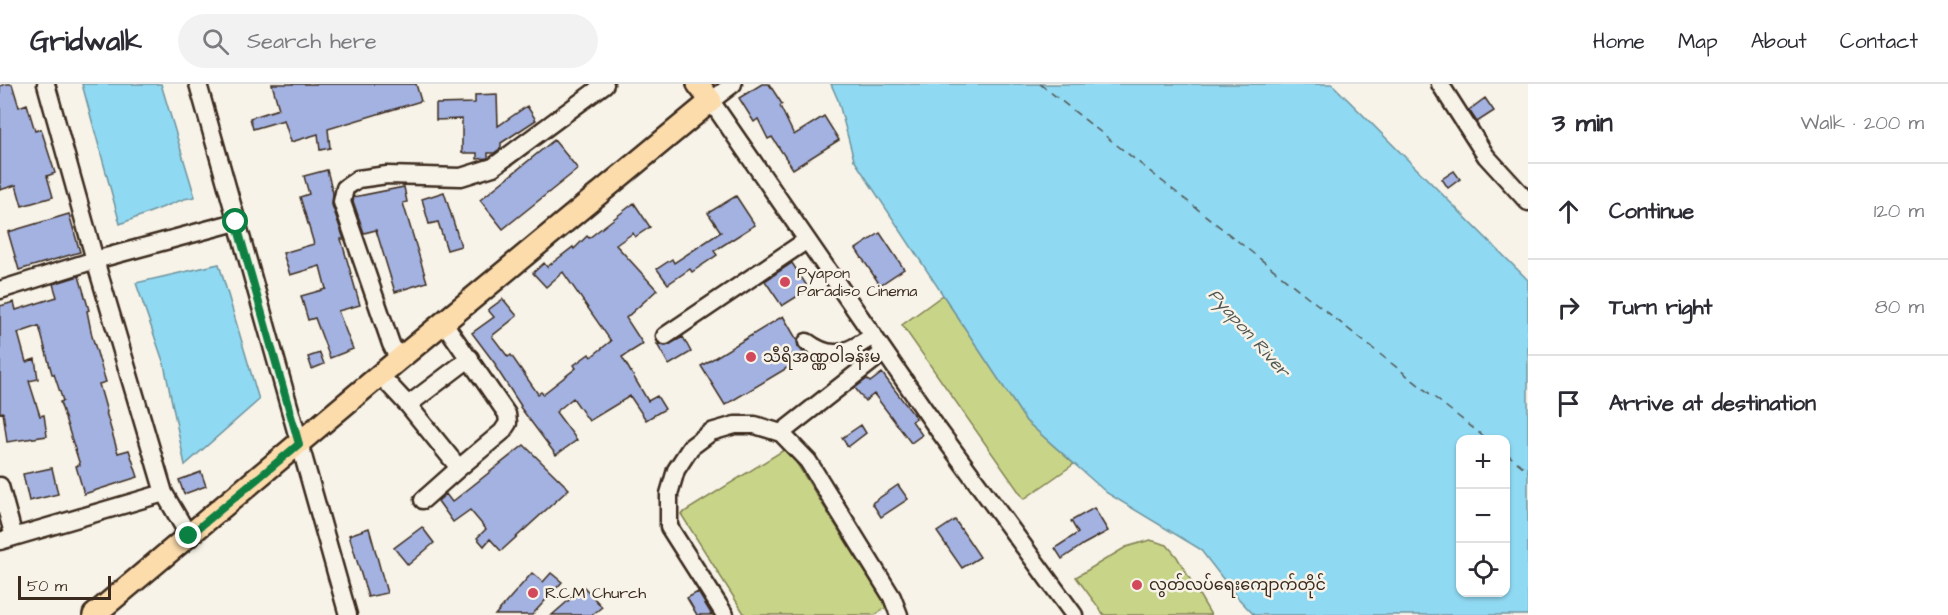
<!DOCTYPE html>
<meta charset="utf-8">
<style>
:root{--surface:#fff;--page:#f2f2f3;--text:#2b2b33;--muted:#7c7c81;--line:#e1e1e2}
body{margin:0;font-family:"Architects Daughter","Noto Sans Myanmar",sans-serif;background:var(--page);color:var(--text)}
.controls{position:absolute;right:18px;bottom:18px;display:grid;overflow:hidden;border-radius:12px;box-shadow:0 2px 4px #0004}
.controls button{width:54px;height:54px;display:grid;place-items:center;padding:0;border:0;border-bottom:2px solid var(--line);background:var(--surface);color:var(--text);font:30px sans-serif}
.scale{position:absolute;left:18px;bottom:15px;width:93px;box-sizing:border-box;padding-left:6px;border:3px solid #3b2a1e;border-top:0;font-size:16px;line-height:21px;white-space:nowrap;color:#3b2a1e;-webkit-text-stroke:4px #f7f3e8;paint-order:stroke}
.stop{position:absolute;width:18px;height:18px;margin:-14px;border:4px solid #0b8043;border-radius:50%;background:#fff}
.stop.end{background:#0b8043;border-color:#fff;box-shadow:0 2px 6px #0008}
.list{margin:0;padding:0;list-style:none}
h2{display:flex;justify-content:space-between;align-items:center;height:78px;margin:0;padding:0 24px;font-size:26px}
h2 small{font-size:20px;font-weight:400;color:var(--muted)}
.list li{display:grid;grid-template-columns:39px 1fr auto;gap:18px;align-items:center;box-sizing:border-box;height:96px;padding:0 24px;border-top:2px solid var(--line)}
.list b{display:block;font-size:22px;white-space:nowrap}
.list em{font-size:20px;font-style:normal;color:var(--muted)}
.icon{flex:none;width:33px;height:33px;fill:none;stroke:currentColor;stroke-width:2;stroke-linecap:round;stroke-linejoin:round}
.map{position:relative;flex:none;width:1528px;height:531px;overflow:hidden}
header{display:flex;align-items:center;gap:36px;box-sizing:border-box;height:84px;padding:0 30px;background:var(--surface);border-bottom:2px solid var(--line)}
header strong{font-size:28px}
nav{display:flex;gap:33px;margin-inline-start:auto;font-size:21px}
.search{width:420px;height:54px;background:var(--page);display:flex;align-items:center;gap:15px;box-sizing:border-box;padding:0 21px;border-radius:33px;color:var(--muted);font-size:22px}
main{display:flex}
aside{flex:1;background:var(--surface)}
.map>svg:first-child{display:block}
.green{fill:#c8d588;stroke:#828053;stroke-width:1.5}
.water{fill:#90d9f2;stroke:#6e939d;stroke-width:1.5;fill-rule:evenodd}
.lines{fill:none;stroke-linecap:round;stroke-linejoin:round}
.ferry{stroke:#505653;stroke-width:1.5;stroke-dasharray:8 6;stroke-linecap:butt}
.building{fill:#a3b2e1;stroke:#3b2a1e;stroke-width:1.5}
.minor-casing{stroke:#3b2a1e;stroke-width:21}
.major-casing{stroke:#3b2a1e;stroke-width:26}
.minor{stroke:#f7f3e8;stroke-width:16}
.major{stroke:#fddcac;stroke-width:21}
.route{stroke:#0b8043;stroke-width:8}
.poi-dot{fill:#d1495b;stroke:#f7f3e8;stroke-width:2}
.labels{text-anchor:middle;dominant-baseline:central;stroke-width:5;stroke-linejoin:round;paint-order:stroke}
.poi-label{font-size:16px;fill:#3b2a1e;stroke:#f7f3e8;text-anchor:start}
.water-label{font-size:18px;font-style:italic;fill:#505653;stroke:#f7f3e8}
</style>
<header>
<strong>Gridwalk</strong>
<div class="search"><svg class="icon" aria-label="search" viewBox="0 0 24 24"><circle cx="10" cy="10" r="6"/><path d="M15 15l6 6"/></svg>Search here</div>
<nav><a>Home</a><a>Map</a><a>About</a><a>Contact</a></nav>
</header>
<main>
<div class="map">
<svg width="1528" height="531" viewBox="0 0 1528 531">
<rect width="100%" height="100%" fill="#f7f3e8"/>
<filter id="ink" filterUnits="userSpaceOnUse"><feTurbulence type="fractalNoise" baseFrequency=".0167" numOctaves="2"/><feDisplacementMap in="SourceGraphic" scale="12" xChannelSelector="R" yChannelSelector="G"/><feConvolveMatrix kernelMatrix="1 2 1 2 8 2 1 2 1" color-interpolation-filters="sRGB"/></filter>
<g filter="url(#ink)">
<path class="green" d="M 943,211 L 1026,337 L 1074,380 L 1024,415 L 902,241 Z
M 787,364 L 887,523 L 875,531 L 745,531 L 681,430 Z
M 1150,456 L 1167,461 L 1177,473 L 1211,531 L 1104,531 L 1076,493 L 1126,463 Z"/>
<path class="water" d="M 82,0 L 161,0 L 195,113 L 184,115 L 120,140 Z
M 831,0 L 1332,0 L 1528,196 L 1528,531 L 1254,531 L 1237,513 L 1200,465 L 1107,409 L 1026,337 L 854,76 L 838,16 ZM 1460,356 L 1506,356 L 1506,508 L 1460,508 Z
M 219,180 L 259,316 L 185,381 L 164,280 L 136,199 Z"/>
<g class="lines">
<path class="ferry" d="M 1040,0 L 1488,356
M 1506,369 L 1528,387"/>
</g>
<path class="building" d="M 6,0 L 12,0 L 19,23 L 27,20 L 35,47 L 41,45 L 55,89 L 47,92 L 53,113 L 22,122 L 16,101 L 0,106 L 0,2 Z
M 272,0 L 416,0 L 421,17 L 328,45 L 330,64 L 320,66 L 318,50 L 291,58 L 284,36 L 253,45 L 250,34 L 279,25 Z
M 762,0 L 769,0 L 782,20 L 780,22 L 794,51 L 824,32 L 839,56 L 793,85 L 772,53 L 768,55 L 758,35 L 754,38 L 739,14 Z
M 497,10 L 498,42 L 527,22 L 536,36 L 501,59 L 501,64 L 494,69 L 488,69 L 488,74 L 477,75 L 477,69 L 462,69 L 462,35 L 436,36 L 436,20 L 475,19 L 475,11 Z
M 1485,14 L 1494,27 L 1477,38 L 1469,26 Z
M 554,56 L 578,85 L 503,145 L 480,116 Z
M 327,86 L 333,109 L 332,121 L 344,155 L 341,155 L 360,221 L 338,227 L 353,265 L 330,274 L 315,234 L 308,236 L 301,212 L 326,205 L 320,182 L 290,191 L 283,169 L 314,160 L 300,113 L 309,110 L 304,92 Z
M 1454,87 L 1460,95 L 1448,104 L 1442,95 Z
M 404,103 L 407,118 L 403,119 L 427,198 L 395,208 L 376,146 L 364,149 L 353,117 L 354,113 Z
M 444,108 L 461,162 L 447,166 L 438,138 L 429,140 L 422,115 Z
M 736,112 L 755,141 L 714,167 L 717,171 L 692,188 L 690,185 L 668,200 L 657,185 L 672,175 L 674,179 L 721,148 L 708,129 Z
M 634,119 L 650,143 L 635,153 L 633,149 L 616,161 L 657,206 L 626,234 L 643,260 L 622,273 L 648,317 L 657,312 L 665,325 L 646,336 L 630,312 L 589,337 L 573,314 L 556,328 L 577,356 L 556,371 L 520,323 L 521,322 L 495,282 L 496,281 L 472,249 L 494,233 L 488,226 L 503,215 L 517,232 L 492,252 L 508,273 L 511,271 L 538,310 L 541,308 L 543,310 L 576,284 L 574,281 L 589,270 L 591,273 L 611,257 L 563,188 L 546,203 L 533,189 L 544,179 L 547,183 L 573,163 L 574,165 L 587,152 L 589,154 Z
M 69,130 L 80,168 L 19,186 L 8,148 Z
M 880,149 L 904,185 L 880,201 L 856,165 Z
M 792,179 L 809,205 L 782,222 L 765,197 Z
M 79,192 L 89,226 L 87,227 L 92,252 L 106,298 L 99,300 L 107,328 L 106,328 L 118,369 L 129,366 L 138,393 L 84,410 L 76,382 L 80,381 L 60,318 L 63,317 L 54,290 L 52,290 L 39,242 L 18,249 L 26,278 L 35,275 L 38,295 L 29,297 L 40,332 L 44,331 L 47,352 L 7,358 L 3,328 L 0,329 L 0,222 L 14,218 L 16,226 L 57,213 L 53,200 Z
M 783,232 L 797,256 L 798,263 L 807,272 L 725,321 L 701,282 Z
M 683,253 L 691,268 L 669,281 L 657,260 L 666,262 Z
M 320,269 L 324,280 L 312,285 L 308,273 Z
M 882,289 L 916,334 L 912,337 L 922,351 L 911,359 L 874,310 L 865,317 L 855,304 L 867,295 L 870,298 Z
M 861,341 L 866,349 L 848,363 L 842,354 Z
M 524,361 L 569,405 L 501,467 L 490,455 L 484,462 L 477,454 L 486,445 L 470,426 L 453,438 L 438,417 L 446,410 L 452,418 Z
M 52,384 L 58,410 L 29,417 L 23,390 Z
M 201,388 L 206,402 L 184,410 L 179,396 Z
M 898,401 L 908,415 L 881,433 L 872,419 Z
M 1094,424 L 1108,447 L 1084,460 L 1062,475 L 1055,464 L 1078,449 L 1071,437 Z
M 955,436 L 980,473 L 962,484 L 937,448 Z
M 422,443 L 434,459 L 408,481 L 394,464 Z
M 369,444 L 387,509 L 368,513 L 349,451 Z
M 532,489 L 543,498 L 551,489 L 562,498 L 532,531 L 495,531 Z
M 584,503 L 602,523 L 592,531 L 552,531 Z
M 698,508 L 712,531 L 697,531 L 687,514 Z"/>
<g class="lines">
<defs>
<path id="minor" d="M 46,0 L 95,176 L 164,409 L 189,452
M 198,0 L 348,531
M 733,0 L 711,17 L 937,344 L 1074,531
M 1440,0 L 1486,72 L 1528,118
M 0,206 L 95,176 L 236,138
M 665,252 L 807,156
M 807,258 C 834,278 847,268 873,252
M 399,276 L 391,260 L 342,118 L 345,104 L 358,95 L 387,91 L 461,93 L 493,83 L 605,0
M 380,291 L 408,321 L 459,384 L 502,348 L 508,339 L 507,330 L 444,239
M 408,321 L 470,274
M 781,349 L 884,268
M 0,402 L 14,453
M 423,416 L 459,384
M 0,457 L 164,409
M 725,531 L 669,443 L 669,410 L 676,386 L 691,363 L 711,348 L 735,341 L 755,341 L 781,349 L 808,377 L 892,513 L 899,531"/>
<path id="major" d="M 94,531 L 380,291 L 711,17 L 698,0"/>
</defs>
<use href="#minor" class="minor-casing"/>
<use href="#major" class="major-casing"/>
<use href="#minor" class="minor"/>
<use href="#major" class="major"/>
</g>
</g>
<g class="lines" filter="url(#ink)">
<path class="route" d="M 189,452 L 299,360 L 236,138"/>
</g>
<g class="poi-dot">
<circle cx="785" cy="198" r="6"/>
<circle cx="751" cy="273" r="6"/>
<circle cx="1137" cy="501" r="6"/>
<circle cx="533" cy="509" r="6"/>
</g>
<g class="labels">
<g class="poi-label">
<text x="797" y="189">Pyapon<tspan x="797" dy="18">Paradiso Cinema</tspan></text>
<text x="763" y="273">သီရိအဏ္ဏဝါခန်းမ</text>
<text x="1149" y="501">လွတ်လပ်ရေးကျောက်တိုင်</text>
<text x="545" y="509">R.C.M Church</text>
</g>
<g class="water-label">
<text transform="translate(1249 249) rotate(48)">Pyapon River</text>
</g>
</g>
</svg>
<div class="controls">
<button>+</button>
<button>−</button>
<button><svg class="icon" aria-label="locate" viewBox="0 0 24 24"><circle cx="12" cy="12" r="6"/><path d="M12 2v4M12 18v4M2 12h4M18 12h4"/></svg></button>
</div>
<div class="scale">50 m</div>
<div class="stop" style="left:236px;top:138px"></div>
<div class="stop end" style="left:189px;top:452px"></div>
</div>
<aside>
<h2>3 min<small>Walk · 200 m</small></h2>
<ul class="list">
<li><svg class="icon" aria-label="ahead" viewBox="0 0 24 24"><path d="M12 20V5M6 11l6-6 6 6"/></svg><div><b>Continue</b></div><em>120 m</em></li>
<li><svg class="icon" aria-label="right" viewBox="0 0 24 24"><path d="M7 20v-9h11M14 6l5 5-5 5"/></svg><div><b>Turn right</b></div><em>80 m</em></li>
<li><svg class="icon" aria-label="arrive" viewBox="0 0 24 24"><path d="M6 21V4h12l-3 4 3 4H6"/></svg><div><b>Arrive at destination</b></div></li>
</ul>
</aside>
</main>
